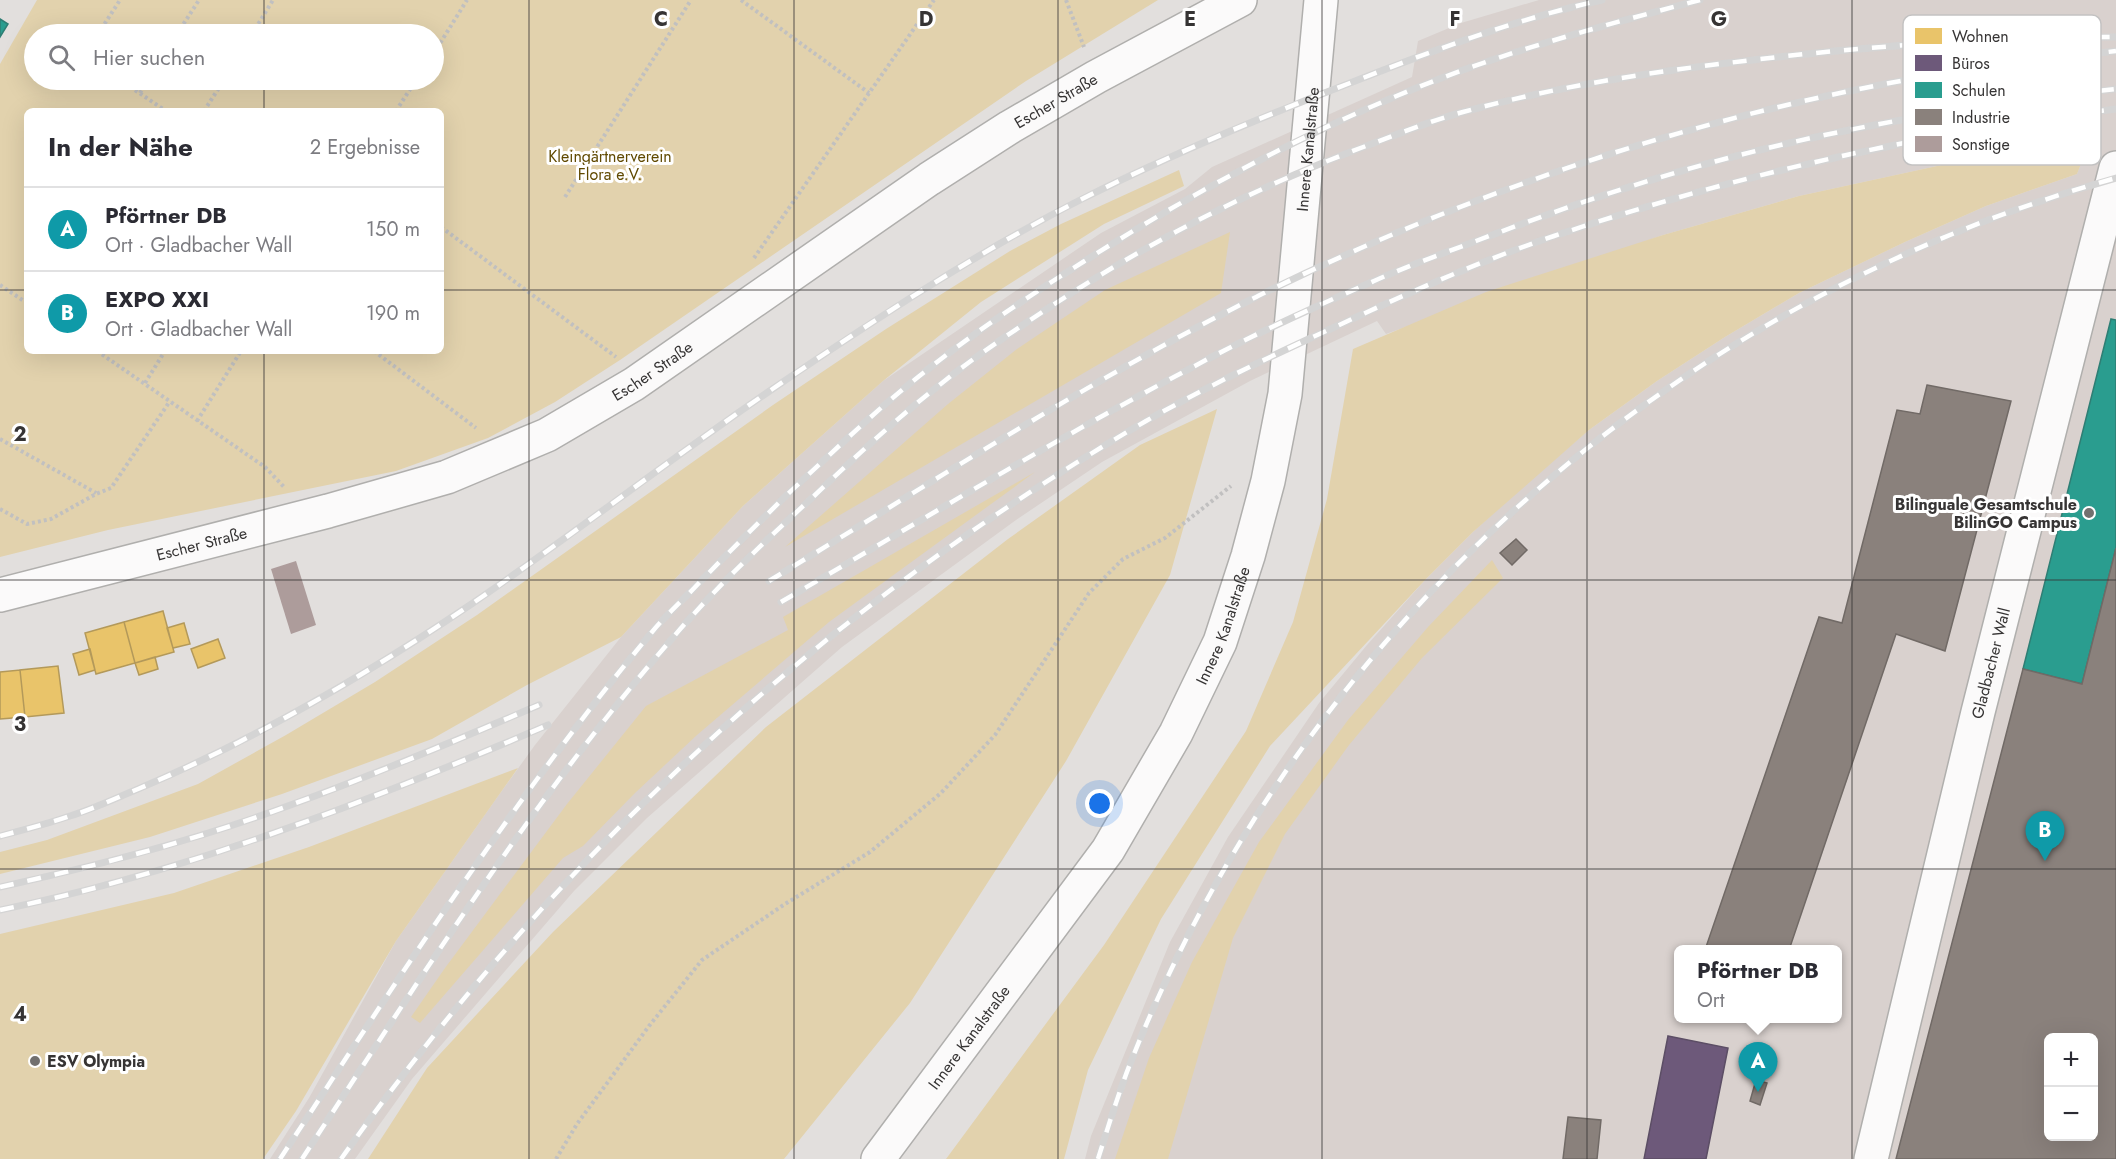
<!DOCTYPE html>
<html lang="de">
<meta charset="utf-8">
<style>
:root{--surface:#fff;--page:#f2f2f3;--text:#2b2b33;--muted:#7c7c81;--line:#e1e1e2;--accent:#111827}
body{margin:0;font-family:Jost,sans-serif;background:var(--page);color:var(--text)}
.controls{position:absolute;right:18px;bottom:18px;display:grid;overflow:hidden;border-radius:9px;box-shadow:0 6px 24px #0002}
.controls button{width:54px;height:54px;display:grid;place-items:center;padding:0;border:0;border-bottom:2px solid var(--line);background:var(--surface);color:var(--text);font:30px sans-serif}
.you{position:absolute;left:1100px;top:804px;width:21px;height:21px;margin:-15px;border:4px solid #fff;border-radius:50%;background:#1a73e8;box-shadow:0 0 0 9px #1a73e833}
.badge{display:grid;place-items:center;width:39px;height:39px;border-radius:50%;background:var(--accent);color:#fff;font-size:20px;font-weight:700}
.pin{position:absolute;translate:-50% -50px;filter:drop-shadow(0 2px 3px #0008)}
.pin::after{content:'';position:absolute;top:32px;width:21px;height:18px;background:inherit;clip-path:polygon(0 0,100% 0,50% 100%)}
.popup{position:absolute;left:1674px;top:945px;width:168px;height:78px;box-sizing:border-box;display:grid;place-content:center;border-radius:9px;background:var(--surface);filter:drop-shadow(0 2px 4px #0005);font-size:20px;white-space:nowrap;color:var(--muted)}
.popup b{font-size:22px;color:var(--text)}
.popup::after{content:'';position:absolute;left:50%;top:100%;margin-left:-12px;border:12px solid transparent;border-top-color:var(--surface)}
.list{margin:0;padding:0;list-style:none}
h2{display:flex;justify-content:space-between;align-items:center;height:78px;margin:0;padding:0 24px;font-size:26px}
h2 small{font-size:20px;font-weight:400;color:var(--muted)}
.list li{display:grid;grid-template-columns:39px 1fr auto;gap:18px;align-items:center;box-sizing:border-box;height:84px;padding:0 24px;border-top:2px solid var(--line)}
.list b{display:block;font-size:22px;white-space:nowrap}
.list p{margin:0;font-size:20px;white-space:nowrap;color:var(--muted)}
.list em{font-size:20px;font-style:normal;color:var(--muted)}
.icon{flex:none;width:33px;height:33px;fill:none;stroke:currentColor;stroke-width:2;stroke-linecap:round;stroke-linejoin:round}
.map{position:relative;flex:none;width:2116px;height:1159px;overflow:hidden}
.search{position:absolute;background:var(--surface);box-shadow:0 6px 24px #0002;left:24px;top:24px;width:420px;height:66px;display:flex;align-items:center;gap:15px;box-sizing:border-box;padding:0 21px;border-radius:33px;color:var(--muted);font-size:22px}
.panel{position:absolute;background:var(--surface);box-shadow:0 6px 24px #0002;left:24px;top:108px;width:420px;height:246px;border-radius:9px}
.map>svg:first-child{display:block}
.built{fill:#d9d1ce;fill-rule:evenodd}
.green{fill:#e2d2ad;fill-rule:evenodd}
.homes{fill:#e9c46a;stroke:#b3995a;stroke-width:1.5}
.offices{fill:#6d597a;stroke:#5c4e65;stroke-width:1.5}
.schools{fill:#2a9d8f;stroke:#2e7e74;stroke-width:1.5}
.industry{fill:#8a817c;stroke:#716a66;stroke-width:1.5;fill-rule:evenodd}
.building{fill:#ad9c9b}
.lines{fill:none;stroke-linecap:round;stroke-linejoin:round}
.minor-casing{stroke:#b0afad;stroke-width:36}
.major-casing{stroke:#b0afad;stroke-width:36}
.path{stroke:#c1c0c0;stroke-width:4;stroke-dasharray:3 3;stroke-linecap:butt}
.minor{stroke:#fbfafa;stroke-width:33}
.major{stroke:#fbfafa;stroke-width:33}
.rail-casing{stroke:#d4d4d4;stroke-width:7}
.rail{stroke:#fff;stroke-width:4.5;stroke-dasharray:14;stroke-linecap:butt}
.grid{fill:none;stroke:#363434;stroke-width:1.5;stroke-opacity:0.55}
.poi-dot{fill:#72706f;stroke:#fff;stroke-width:2}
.labels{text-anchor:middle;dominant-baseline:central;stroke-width:6;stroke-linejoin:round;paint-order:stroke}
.street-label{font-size:16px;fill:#363434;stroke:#fff}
.park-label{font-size:16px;fill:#604900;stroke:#fff}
.poi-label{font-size:16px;font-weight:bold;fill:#363434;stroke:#fff;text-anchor:end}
.key{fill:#fff;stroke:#c3c2c2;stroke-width:1.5}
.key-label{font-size:16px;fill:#363434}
.grid-label{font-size:20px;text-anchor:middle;font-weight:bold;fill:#363434;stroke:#fff;stroke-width:6;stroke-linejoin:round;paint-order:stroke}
</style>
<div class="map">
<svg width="2116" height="1159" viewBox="0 0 2116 1159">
<rect width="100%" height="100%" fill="#e2dfdd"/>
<path class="built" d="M 1539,0 L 2116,0 L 2116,1159 L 1085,1159 L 1091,1136 L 1170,942 L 1228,837 L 1319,703 L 1367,645 L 1426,579 L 1473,532 L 1529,481 L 1589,430 L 1657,381 L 1725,337 L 1799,293 L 1905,242 L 1986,206 L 2077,174 L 2091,139 L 1960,161 L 1799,196 L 1663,235 L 1386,334 L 1377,321 L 1250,381 L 1102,462 L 1016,520 L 842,647 L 647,818 L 574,891 L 412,1079 L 355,1159 L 270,1159 L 309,1098 L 396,941 L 496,799 L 535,745 L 621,637 L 743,506 L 883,381 L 1101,233 L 1185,189 L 1212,167 L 1412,77 L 1418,41 L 1461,23 ZM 1678,950 L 1838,950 L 1838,1018 L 1678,1018 ZM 2048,1038 L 2094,1038 L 2094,1136 L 2048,1136 Z"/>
<path class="green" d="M 37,0 L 1158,0 L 1026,81 L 620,360 L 555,402 L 488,438 L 396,471 L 108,530 L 0,557 L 0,64 ZM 34,34 L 434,34 L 434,80 L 34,80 ZM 27,111 L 441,111 L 441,351 L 27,351 Z
M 2091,139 L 2077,174 L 1986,206 L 1905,242 L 1799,293 L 1725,337 L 1657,381 L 1589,430 L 1473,532 L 1426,579 L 1270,746 L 1161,919 L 1088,1070 L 1064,1159 L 946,1159 L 1104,945 L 1246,731 L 1293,622 L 1327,499 L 1353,349 L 1486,292 L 1663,235 L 1799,196 L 1960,161 Z
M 1179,170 L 1184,186 L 1104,224 L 981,302 L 883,381 L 743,506 L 621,637 L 527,685 L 432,739 L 282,794 L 150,837 L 0,874 L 0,852 L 47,840 L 198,784 L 286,735 L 375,682 L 477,615 L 773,405 L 886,329 L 1010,251 L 1061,224 Z
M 1230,232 L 1221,293 L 785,547 L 948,404 L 1017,349 L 1105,290 Z
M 1217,409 L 1170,575 L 1066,761 L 910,1003 L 784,1159 L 368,1159 L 427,1068 L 553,932 L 766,727 L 1008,539 L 1140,445 Z
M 1035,472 L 829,622 L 697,735 L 635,793 L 583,846 L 563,858 L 420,1023 L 411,1017 L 445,968 L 567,804 L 646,706 L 788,630 L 783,617 Z
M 1492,560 L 1503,578 L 1422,658 L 1349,745 L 1285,834 L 1233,938 L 1168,1159 L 1115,1159 L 1149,1058 L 1192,962 L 1259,842 L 1348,720 L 1428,627 Z
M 518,768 L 396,941 L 296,1111 L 263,1159 L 0,1159 L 0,934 L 174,893 L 309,847 Z"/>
<path class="homes" d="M 163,611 L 174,652 L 135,663 L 124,622 Z
M 124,622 L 135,663 L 96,674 L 85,633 Z
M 184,623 L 190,644 L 173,648 L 167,628 Z
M 218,639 L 225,658 L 198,668 L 191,649 Z
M 90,649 L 95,670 L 79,675 L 73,654 Z
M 155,657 L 158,669 L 139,675 L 135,663 Z
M 58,666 L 64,713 L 25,717 L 20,670 Z
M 20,670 L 25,717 L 0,719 L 0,672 Z"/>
<path class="offices" d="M 1668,1036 L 1728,1048 L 1706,1159 L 1644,1159 Z"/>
<path class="schools" d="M 0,19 L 8,24 L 0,37 Z
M 2111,319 L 2116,320 L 2116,548 L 2082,684 L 2023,669 Z"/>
<path class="industry" d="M 1927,385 L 2011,401 L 1945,651 L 1896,634 L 1789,950 L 1705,950 L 1819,617 L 1842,623 L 1897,410 L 1920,414 Z
M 1516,539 L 1527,550 L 1512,565 L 1500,553 Z
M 2116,548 L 2116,1159 L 1896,1159 L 2023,669 L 2082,684 ZM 2048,1038 L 2094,1038 L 2094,1136 L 2048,1136 Z
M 1756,1080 L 1767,1083 L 1760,1105 L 1750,1101 Z
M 1568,1117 L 1601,1120 L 1597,1159 L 1563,1159 Z"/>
<path class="building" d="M 296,561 L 316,625 L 291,634 L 271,569 Z"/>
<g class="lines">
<defs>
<g id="minor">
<path id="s1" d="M 0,595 L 328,511 L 447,477 L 547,435 L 634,384 L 929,179 L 1010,127 L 1096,77 L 1240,0"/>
<path id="s2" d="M 1871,1159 L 1978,712 L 2116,168"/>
</g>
<g id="major">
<path id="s3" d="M 878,1159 L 1108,850 L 1176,733 L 1220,642 L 1248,556 L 1268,481 L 1285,394 L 1321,0"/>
</g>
</defs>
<use href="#minor" class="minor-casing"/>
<use href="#major" class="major-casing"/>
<path class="path" d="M 741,0 L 869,93
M 1066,0 L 1084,47
M 98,34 L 120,0
M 177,34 L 199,0
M 252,34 L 273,0
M 434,53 L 467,0
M 120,80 L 166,111
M 140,93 L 148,80
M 204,111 L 224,80
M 396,111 L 416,80
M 565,197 L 691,0
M 441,227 L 616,357
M 754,258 L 934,0
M 0,285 L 27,303
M 97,351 L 265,467 L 285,488
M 374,351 L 476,428
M 145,383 L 165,351
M 197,421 L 241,351
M 0,439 L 96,493
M 0,509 L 27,524 L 51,519 L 96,494 L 111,488 L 170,401
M 556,1159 L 577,1124 L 649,1026 L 702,960 L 785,904 L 870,852 L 941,793 L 995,735 L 1089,593 L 1123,559 L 1165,538 L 1231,486"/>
<use href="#minor" class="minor"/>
<use href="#major" class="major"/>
<defs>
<path id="rail" d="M 769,581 C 930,484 1089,380 1258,296 C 1487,183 1739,102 1992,66 C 2033,60 2075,56 2116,51
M 781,602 C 917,523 1052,441 1191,368 C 1250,336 1312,308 1374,281 C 1407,266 1442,254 1476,241 C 1555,211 1635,183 1717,161 C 1847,126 1982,104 2116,89
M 0,836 C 23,830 47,824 70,816 C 93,809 116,798 138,789 C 256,739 368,674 473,603 C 574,534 670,459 771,390 C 871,322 974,254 1082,199 C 1170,155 1259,118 1350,83 C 1432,51 1516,19 1602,0
M 0,887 C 96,866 193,841 285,807 C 371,776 455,741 539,705
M 0,910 C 190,871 370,801 548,725
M 280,1159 C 398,979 514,797 652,632 C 666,615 683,600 698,584 C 729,552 760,521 792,490 C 836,449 879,407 927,370 C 976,331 1029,296 1083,262 C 1203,186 1329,119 1463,70 C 1541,42 1620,21 1700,0
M 302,1159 C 418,982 531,801 670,641 C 714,589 764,542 814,496 C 855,457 897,418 942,383 C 977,355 1015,330 1053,305 C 1152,240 1256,187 1366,146 C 1398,134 1430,121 1463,112 C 1558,86 1656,71 1753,60 C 1874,45 1995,38 2116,37
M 341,1159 C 556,856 824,607 1146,421 C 1208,386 1273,355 1337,326 C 1408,293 1480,261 1554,236 C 1739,174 1923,133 2116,109
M 1098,1159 C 1109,1124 1120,1088 1134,1054 C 1306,627 1673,301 2116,178"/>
</defs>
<use href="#rail" class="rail-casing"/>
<use href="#rail" class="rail"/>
</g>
<path class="grid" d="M 264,0 L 264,34M 529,0 L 529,1159M 794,0 L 794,1159M 1058,0 L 1058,1159M 1322,0 L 1322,1159M 1587,0 L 1587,1159M 1852,0 L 1852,1159M 264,80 L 264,111M 0,290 L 27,290M 441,290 L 2116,290M 264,351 L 264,1159M 0,580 L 2116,580M 0,869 L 2116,869"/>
<g class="poi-dot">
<circle cx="2089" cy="513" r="6"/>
<circle cx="35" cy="1061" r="6"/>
</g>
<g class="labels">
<g class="street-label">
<text stroke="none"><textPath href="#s1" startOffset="1180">Escher Straße</textPath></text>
<text stroke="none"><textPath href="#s3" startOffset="1124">Innere Kanalstraße</textPath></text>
<text stroke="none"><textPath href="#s1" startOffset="694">Escher Straße</textPath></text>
<text stroke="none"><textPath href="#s1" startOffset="208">Escher Straße</textPath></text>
<text stroke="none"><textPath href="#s3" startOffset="638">Innere Kanalstraße</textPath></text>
<text stroke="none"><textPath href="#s2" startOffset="510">Gladbacher Wall</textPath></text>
<text stroke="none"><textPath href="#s3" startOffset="152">Innere Kanalstraße</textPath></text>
</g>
<g class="park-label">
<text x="610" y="156">Kleingärtnerverein<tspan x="610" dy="18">Flora e.V.</tspan></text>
</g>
<g class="poi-label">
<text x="2077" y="504">Bilinguale Gesamtschule<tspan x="2077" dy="18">BilinGO Campus</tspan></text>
<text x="47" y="1061" text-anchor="start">ESV Olympia</text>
</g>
</g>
<rect x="1903" y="15" width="198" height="150" rx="9" class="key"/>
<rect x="1915" y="28" width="27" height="16" fill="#e9c46a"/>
<rect x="1915" y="55" width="27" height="16" fill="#6d597a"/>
<rect x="1915" y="82" width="27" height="16" fill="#2a9d8f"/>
<rect x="1915" y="109" width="27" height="16" fill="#8a817c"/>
<rect x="1915" y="136" width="27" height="16" fill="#ad9c9b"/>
<g class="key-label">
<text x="1952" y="42">Wohnen</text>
<text x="1952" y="69">Büros</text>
<text x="1952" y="96">Schulen</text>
<text x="1952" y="123">Industrie</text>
<text x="1952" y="150">Sonstige</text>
</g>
<g class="grid-label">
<text x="661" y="26">C</text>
<text x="926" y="26">D</text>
<text x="1190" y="26">E</text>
<text x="1455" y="26">F</text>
<text x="1719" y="26">G</text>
<text x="20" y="441">2</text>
<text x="20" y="731">3</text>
<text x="20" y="1021">4</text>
</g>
</svg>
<div class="controls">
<button>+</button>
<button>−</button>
</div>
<div class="you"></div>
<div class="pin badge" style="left:1758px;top:1092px;background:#0f9aa8">A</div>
<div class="popup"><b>Pförtner DB</b>Ort</div>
<div class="pin badge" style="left:2045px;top:861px;background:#0f9aa8">B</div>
<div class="search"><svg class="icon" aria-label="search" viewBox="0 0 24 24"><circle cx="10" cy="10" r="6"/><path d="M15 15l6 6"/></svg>Hier suchen</div>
<section class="panel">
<h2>In der Nähe<small>2 Ergebnisse</small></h2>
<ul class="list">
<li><span class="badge" style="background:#0f9aa8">A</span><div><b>Pförtner DB</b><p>Ort · Gladbacher Wall</p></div><em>150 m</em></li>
<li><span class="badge" style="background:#0f9aa8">B</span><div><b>EXPO XXI</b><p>Ort · Gladbacher Wall</p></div><em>190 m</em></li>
</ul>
</section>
</div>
